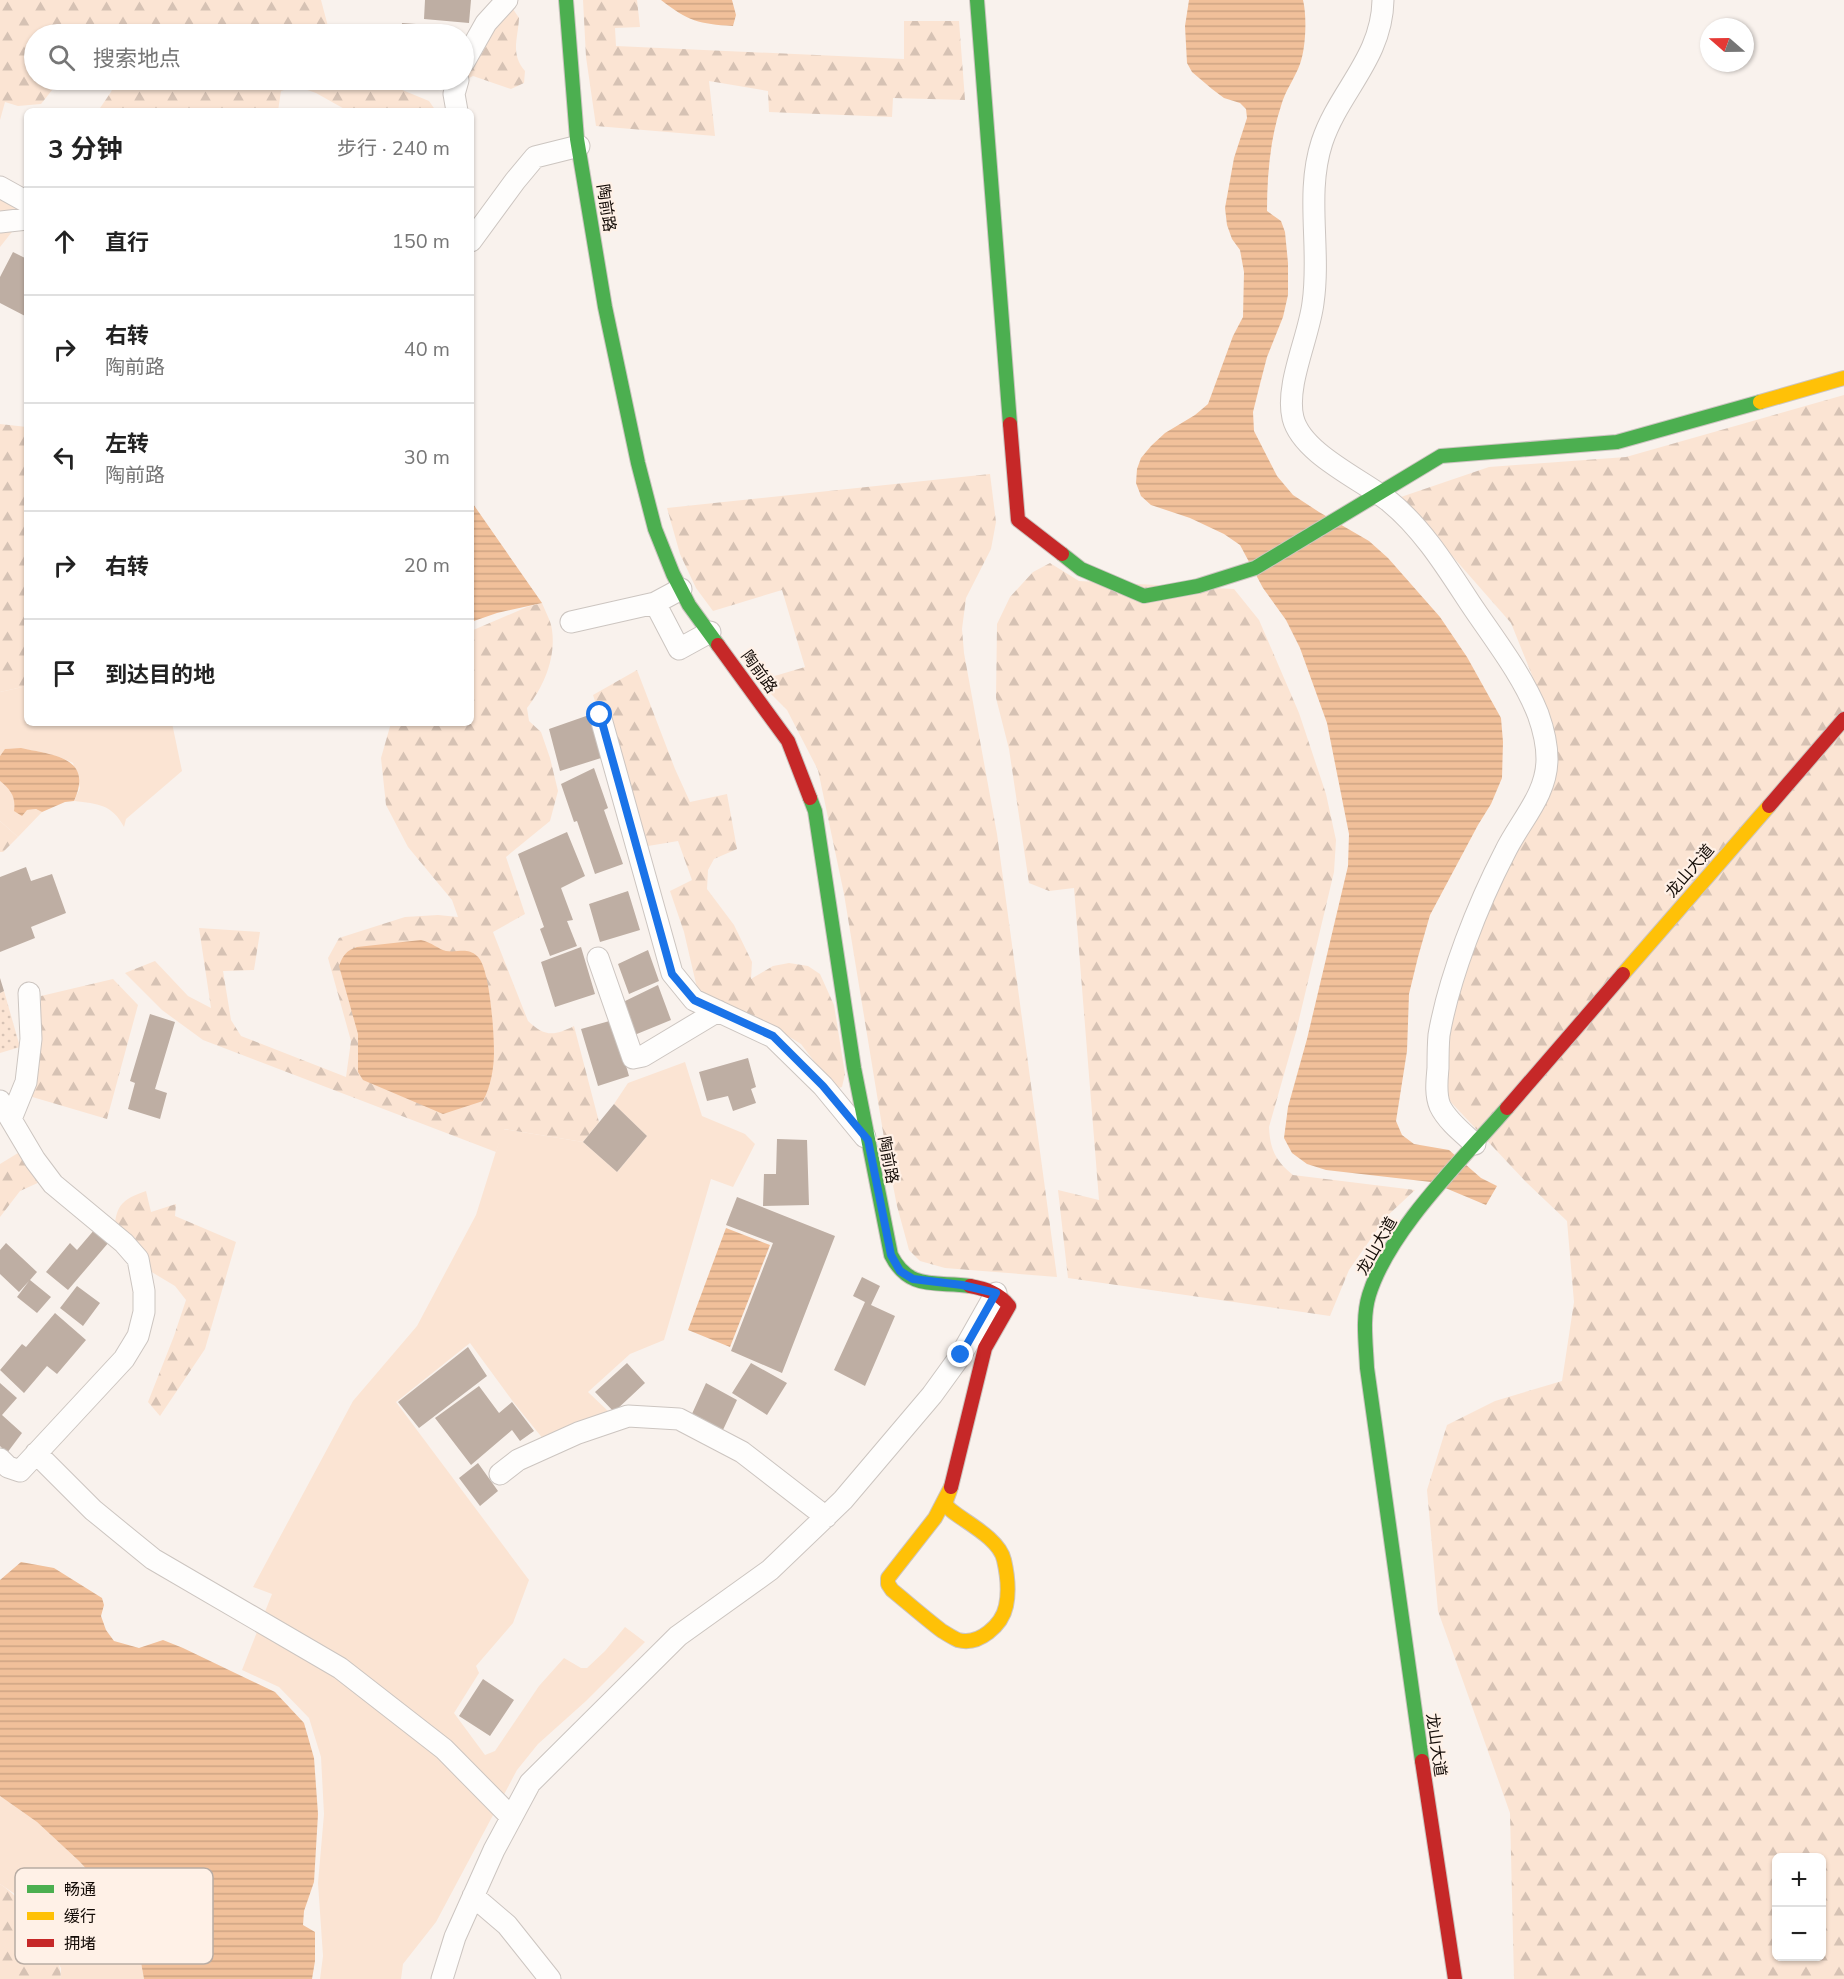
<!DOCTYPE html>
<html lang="zh">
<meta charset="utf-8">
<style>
:root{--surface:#fff;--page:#f2f2f2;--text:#222;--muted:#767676;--line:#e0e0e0}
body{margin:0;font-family:"Nunito Sans","Noto Sans SC",sans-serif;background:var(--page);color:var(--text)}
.controls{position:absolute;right:18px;bottom:18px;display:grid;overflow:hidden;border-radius:9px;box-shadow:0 2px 4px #0004}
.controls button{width:54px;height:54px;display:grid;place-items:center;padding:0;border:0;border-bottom:2px solid var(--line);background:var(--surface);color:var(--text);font:30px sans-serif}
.compass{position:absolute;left:1700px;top:18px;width:54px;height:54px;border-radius:50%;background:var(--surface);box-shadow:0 2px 4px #0004;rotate:290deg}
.stop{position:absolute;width:18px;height:18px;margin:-14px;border:4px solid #1a73e8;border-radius:50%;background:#fff}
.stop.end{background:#1a73e8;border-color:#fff;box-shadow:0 2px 6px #0008}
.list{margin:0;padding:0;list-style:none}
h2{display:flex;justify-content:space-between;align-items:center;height:78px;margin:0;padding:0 24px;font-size:26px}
h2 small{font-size:20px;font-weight:400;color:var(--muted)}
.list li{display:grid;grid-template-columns:39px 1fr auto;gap:18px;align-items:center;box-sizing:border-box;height:108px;padding:0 24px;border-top:2px solid var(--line)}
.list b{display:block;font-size:22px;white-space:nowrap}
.list p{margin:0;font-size:20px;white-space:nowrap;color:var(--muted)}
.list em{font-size:20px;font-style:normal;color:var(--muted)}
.icon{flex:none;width:33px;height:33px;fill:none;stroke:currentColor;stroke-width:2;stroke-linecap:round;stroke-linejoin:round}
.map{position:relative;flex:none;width:1844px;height:1979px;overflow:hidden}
.search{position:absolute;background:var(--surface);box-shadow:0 2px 4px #0004;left:24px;top:24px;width:450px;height:66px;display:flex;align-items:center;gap:15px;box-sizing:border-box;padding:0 21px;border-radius:33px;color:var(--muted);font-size:22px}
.panel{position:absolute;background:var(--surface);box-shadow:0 2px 4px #0004;left:24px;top:108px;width:450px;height:618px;border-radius:9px}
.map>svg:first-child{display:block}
.grass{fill:#fbe4d3}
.forest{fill:url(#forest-firs);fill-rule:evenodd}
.garden{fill:url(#garden-dots)}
.water{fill:url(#water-rules)}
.building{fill:#beaea3}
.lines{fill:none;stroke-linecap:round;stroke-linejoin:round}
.street-casing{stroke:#ccc5c0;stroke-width:23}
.fast-casing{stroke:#ccc5c0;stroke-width:16}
.slow-casing{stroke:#ccc5c0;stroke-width:16}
.jam-casing{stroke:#ccc5c0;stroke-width:16}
.street{stroke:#fefdfc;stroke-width:21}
.fast{stroke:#4caf50;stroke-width:14}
.slow{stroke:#ffc107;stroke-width:14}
.jam{stroke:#c62828;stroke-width:14}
.route{stroke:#1a73e8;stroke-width:8}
.labels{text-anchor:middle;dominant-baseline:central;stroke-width:4.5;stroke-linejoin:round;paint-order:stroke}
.street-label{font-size:16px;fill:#140c07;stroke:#fff1e7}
.key{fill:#fff1e7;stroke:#b8aca4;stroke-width:1.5}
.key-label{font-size:16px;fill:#140c07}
</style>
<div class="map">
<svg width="1844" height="1979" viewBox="0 0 1844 1979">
<defs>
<pattern id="forest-firs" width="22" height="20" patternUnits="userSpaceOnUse" patternTransform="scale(1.5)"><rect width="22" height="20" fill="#fbe4d3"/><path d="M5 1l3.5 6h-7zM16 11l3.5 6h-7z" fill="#d6c2b4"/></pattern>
<pattern id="garden-dots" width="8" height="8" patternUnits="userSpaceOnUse" patternTransform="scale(1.5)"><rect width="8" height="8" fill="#fbe4d3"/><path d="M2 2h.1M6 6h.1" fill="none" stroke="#d6c2b4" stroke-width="1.8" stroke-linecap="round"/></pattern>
<pattern id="water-rules" width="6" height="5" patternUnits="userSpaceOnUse" patternTransform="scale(1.5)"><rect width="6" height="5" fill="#f1c09a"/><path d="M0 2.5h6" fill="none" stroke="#cea483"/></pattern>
</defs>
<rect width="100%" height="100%" fill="#f9f2ed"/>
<path class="grass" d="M 27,686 L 27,723 L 172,723 L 182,771 L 126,819 L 124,827 C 112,804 98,804 74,801 L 80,788 L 73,763 C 53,753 28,748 6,749 L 0,756 L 0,692 Z
M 0,781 L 11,790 L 15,802 L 27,810 L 36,809 L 42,812 L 18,837 L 0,821 Z
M 685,1062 L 702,1116 L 745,1134 L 755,1144 L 733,1187 L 711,1179 L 664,1340 L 630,1354 L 588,1392 L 610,1413 L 544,1440 L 514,1403 L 470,1343 L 396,1402 L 529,1580 L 513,1623 L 476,1666 L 479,1673 L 454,1713 L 485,1755 L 495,1751 L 539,1686 L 564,1658 L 581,1668 L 587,1668 L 605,1651 L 625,1627 L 645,1642 L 586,1701 L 538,1744 L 517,1770 L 436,1922 L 403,1964 L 401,1979 L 320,1979 L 323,1956 L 318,1883 L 324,1814 L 321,1757 L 309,1718 L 279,1687 L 242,1670 L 272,1594 L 253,1587 L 353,1401 L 417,1326 L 476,1215 L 503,1129 L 583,1142 L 617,1172 L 647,1136 L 614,1104 L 628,1083 Z
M 0,1796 L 37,1822 L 79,1861 L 119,1904 L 138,1946 L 144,1979 L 61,1979 L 61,1968 L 15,1894 L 0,1884 Z"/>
<path class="forest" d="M 0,0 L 321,0 L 330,34 L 34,34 L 34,80 L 60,80 L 41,104 L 18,106 L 5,102 L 0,120 Z
M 583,0 L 637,0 L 640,27 L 615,28 L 616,46 L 904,59 L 904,21 L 959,21 L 965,100 L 893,98 L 892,117 L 769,112 L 768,91 L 709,81 L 715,136 L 596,126 L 586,57 Z
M 511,6 L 519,18 C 518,40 510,53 525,71 L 524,83 L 511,89 L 473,76 L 467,79 L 462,90 C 472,57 491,33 511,6 Z
M 116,80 L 378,80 L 429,101 L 436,111 L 348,111 L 316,93 L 296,86 L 281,91 L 278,111 L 98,111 L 111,92 Z
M 0,179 L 27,213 L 0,247 Z
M 1844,395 L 1844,1979 L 1514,1979 L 1510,1813 L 1438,1611 L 1427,1490 L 1447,1425 L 1495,1401 L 1562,1381 L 1574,1302 L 1567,1221 L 1526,1182 L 1447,1098 L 1441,1041 L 1456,984 L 1493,899 L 1548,787 L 1553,727 L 1511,623 L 1425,525 L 1398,498 L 1489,467 L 1626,457 ZM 1776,1858 L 1822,1858 L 1822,1956 L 1776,1956 Z
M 0,424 L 27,427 L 27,686 L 0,692 Z
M 990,474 L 996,522 L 991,549 L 966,598 L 962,629 L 964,653 L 997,834 L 1057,1277 L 945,1268 L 920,1261 L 909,1250 L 897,1206 L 885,1144 L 844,894 L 818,770 L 787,710 L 758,681 L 805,667 L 782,590 L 713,611 L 696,588 L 680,554 L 667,508 Z
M 1050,563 L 1079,581 L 1234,589 L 1259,620 L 1299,713 L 1326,794 L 1336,840 L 1334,872 L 1296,1032 L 1269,1127 C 1270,1150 1276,1161 1293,1175 L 1415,1190 L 1386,1217 L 1349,1270 L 1330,1316 L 1068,1278 L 1058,1190 L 1099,1200 L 1074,888 L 1049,891 L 1029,883 L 1009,749 L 996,698 L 997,624 L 1010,597 L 1033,572 Z
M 542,603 C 545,611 551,621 552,630 C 556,658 544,686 527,708 L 529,721 L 541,732 L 550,758 L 558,791 L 550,821 L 506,857 L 525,914 L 493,932 L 528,1021 C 545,1037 554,1036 574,1026 L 599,1122 L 583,1142 L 504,1129 L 496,1152 L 203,1040 L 162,1010 L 125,973 L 155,961 L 188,996 L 211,1008 L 199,928 L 260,932 L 254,970 L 223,971 L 231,1020 L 241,1036 L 346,1077 L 351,1041 L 328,958 L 339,938 L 405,917 L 438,915 L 458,917 L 452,900 L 408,847 L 386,805 L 381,758 L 391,723 L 471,723 L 471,631 L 527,607 Z
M 637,670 L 675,769 L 690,802 L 727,794 L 737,849 L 714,859 L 708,870 L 707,889 L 734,925 L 752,962 L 751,979 L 773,966 L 789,963 L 808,966 L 820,974 L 834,1005 L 845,1074 L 842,1087 L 835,1089 L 801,1044 L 770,1025 L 712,1002 L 697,988 L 684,932 L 670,891 L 692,880 L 678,841 L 642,847 L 593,695 Z
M 0,821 L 18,837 L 3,852 L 0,852 Z
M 113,979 L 138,1005 L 107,1119 L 29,1096 L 41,1037 L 41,996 Z
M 23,1150 L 42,1181 L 20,1191 L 0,1217 L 0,1164 Z
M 146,1191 L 151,1212 L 176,1204 L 175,1216 L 236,1242 L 205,1349 L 160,1416 L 148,1402 L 174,1336 L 186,1300 L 175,1286 L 150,1271 C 143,1244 138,1238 115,1224 C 117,1202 127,1198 146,1191 Z
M 0,1884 C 26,1901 61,1947 61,1979 L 0,1979 Z"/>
<path class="garden" d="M 4,991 L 20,1047 L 0,1053 L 0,993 Z"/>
<path class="water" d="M 661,0 L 732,0 L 736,15 L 733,26 C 699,24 688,21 661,0 Z
M 1189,0 L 1303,0 C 1307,16 1306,48 1300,64 C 1295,78 1285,91 1281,106 C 1270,139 1267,176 1267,211 L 1281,221 L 1285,232 L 1288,263 L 1288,295 L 1283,317 L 1267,357 L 1260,384 L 1253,412 L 1254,431 L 1277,476 L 1293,495 L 1319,512 L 1369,541 L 1388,558 L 1440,617 L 1467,657 L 1501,718 L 1503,742 L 1502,778 L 1491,804 L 1478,825 L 1430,915 L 1418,957 L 1409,994 L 1407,1051 L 1396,1121 L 1402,1135 L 1414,1144 L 1449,1150 L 1481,1178 L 1497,1186 L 1486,1205 L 1431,1182 L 1326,1170 L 1307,1164 L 1292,1153 L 1284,1138 L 1288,1107 L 1307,1039 L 1348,866 L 1349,834 L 1327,723 L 1300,648 L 1286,620 L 1263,588 L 1240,545 L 1224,534 L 1190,518 L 1151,505 L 1141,496 L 1136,483 L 1137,469 L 1141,458 L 1151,446 L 1165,433 L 1195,415 L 1208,404 L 1233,336 L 1243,317 L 1244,272 L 1240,250 L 1232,239 L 1227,225 L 1225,208 L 1234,158 L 1247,118 L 1246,109 L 1240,103 L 1224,98 L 1212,89 L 1192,72 L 1187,63 L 1185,26 Z
M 471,501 L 542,603 L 497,613 L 471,622 Z
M 21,748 C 53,755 94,757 74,801 L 65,802 L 42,812 L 36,809 L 27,810 L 22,816 L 14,811 C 16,797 11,790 0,781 L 0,756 L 5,749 Z
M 421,940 C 431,942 440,950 446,951 C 458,953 467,947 477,956 C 490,966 494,1033 494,1051 C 494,1068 491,1086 483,1101 L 443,1114 L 363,1080 L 358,1072 L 358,1034 L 339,966 C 343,955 346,951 357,947 Z
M 726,1228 L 770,1245 L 730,1347 L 688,1330 Z
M 21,1562 L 54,1568 L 102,1598 L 104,1605 L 101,1616 L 106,1630 L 114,1641 L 139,1648 L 163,1640 L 183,1648 L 275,1692 L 304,1723 L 314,1758 L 318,1814 L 314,1882 L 304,1911 L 303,1925 L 315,1932 L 315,1961 L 312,1979 L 144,1979 L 138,1946 L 119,1904 L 79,1861 L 37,1822 L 0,1796 L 0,1580 Z"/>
<path class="building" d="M 425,0 L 471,0 L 469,23 L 424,19 Z
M 402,23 L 430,25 L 429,34 L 401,34 Z
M 13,252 L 27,259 L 27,317 L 0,303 L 0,277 Z
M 589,715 L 601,758 L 560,771 L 549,729 Z
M 594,768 L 608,808 L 604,810 L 623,864 L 595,874 L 577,821 L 574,822 L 561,784 Z
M 567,832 L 585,876 L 561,888 L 573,920 L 567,921 L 577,946 L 550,956 L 540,929 L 544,927 L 518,854 Z
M 26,867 L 31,881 L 52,874 L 66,913 L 31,927 L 35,938 L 0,952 L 0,877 Z
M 628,891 L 640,930 L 600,942 L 589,904 Z
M 581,947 L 595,994 L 555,1007 L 541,962 Z
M 648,950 L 659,981 L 629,994 L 618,964 Z
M 0,978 L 4,991 L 0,993 Z
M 658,985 L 671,1020 L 632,1036 L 621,1003 Z
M 150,1014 L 175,1022 L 155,1089 L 167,1093 L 160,1119 L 128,1109 L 135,1083 L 130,1081 Z
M 613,1020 L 629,1076 L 598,1086 L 581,1029 Z
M 748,1058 L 756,1087 L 751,1089 L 756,1103 L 733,1111 L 728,1096 L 707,1101 L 699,1072 Z
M 614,1104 L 647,1136 L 617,1172 L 583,1142 Z
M 777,1139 L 807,1140 L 809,1205 L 763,1206 L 764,1174 L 776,1174 Z
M 737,1197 L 835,1236 L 782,1373 L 731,1351 L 773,1243 L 726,1225 Z
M 95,1229 L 109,1242 L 68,1290 L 46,1272 L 70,1243 L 77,1250 Z
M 6,1243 L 37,1272 L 30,1280 L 51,1297 L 37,1313 L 17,1297 L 29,1281 L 19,1292 L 0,1274 L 0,1250 Z
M 862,1277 L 880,1286 L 871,1305 L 895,1316 L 865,1386 L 834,1370 L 865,1302 L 853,1296 Z
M 77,1286 L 100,1303 L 83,1326 L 60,1308 Z
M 55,1313 L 86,1340 L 57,1374 L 47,1366 L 24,1393 L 0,1370 L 22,1344 L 26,1347 Z
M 468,1347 L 487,1376 L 419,1428 L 398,1402 Z
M 627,1363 L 645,1383 L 614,1412 L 595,1392 Z
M 751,1363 L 787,1383 L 767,1415 L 732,1393 Z
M 0,1383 L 17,1398 L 2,1415 L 22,1433 L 7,1453 L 0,1446 Z
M 706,1383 L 737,1400 L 722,1432 L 691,1416 Z
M 479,1386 L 499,1413 L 512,1402 L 534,1431 L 520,1441 L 512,1430 L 471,1465 L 435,1418 Z
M 478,1463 L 498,1491 L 480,1506 L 459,1478 Z
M 483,1679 L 514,1700 L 490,1736 L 459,1716 Z"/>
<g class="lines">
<defs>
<path id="street" d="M 1383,0 C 1382,58 1339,91 1322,142 C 1305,194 1321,249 1313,303 C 1309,337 1285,385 1293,418 C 1302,454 1363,480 1390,502 C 1423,529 1447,568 1470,603 C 1494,639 1522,674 1538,714 C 1543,728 1547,744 1547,759 C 1547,795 1520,821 1505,852 C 1478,904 1449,977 1439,1035 C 1438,1046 1438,1057 1438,1068 C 1437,1080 1435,1094 1440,1106 C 1447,1121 1464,1134 1475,1144
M 464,62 L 486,23 L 507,0
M 457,111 L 454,94 L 458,80
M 0,187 L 27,202
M 0,222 L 27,219
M 471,241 L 515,181 L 535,157 L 579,146
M 655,603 L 679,649 L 710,632
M 571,622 L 655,603 L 681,589
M 600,715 L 672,973 L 694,1000 L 773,1037 L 823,1086 L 865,1137
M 598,958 L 633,1058 L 643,1056 L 718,1011
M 0,1101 L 35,1160 L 53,1184 L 124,1243 L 138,1259 L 144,1291 L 144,1312 L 138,1336 L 124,1359 L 20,1471 L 8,1467 L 0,1459
M 5,1109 L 11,1119 L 26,1082 L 31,1039 L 29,993
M 36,1453 L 93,1510 L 153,1559 L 340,1668 L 444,1749 L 511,1817
M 500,1474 L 518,1460 L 578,1433 L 628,1416 L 679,1419 L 742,1452 L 826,1517
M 473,1896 L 507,1925 L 550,1979
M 442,1979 L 455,1937 L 494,1850 L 530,1783 L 678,1636 L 770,1570 L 843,1500 L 932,1395 L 961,1355 L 996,1293"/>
<path id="fast" d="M 566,0 L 577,139 L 605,307 L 638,463 L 655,529 L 673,574 L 689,605 L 718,645
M 977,0 L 1010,424
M 1062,554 L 1081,569 L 1144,596 L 1198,586 L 1255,568 L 1441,456 L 1617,442 L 1760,402
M 810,798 L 815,811 L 854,1068 L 891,1255 C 909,1291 936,1281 970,1286
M 1422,1761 L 1367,1368 C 1366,1344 1362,1318 1369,1295 C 1389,1230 1462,1160 1507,1108"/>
<path id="slow" d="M 1760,402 L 1844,378
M 1623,974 L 1769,806
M 950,1490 C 949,1494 946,1499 946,1503 C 946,1514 998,1533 1004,1560 C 1007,1573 1009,1592 1006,1606 C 1002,1625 979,1646 958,1640 C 953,1638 947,1634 942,1631 C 925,1618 909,1604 892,1590 L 888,1584 L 888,1578 L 935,1518 L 951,1487"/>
<path id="jam" d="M 1010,424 L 1018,520 L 1062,554
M 718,645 L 788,741 L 810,798
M 1769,806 L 1844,719
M 1507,1108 L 1623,974
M 951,1487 L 985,1348 L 1009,1306 C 999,1293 986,1289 970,1286
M 1422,1761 L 1455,1979"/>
</defs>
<use href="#street" class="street-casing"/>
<use href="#fast" class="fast-casing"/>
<use href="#slow" class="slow-casing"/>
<use href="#jam" class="jam-casing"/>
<use href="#street" class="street"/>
<use href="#fast" class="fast"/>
<use href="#slow" class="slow"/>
<use href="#jam" class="jam"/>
</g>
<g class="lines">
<path class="route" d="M 600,715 L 672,974 L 694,1000 L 773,1036 L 823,1086 L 868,1140 L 891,1255 L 900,1271 L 913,1279 L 962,1285 L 996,1293 L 961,1355"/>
</g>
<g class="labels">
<g class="street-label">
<text transform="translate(606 208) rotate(81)">陶前路</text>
<text transform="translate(759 672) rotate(54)">陶前路</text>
<text transform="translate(1690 871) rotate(-49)">龙山大道</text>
<text transform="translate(888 1160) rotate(79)">陶前路</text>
<text transform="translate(1377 1246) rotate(-60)">龙山大道</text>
<text transform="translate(1436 1745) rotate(82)">龙山大道</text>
</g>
</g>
<rect x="15" y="1868" width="198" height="96" rx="9" class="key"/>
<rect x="27" y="1885" width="27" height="8" fill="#4caf50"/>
<rect x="27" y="1912" width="27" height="8" fill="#ffc107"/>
<rect x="27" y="1939" width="27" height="8" fill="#c62828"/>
<g class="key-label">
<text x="64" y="1895">畅通</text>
<text x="64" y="1922">缓行</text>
<text x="64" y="1949">拥堵</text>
</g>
</svg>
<div class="controls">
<button>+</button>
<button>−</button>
</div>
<svg class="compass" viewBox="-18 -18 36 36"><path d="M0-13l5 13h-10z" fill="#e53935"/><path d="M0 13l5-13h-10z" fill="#767676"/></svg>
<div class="stop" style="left:600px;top:715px"></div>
<div class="stop end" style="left:961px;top:1355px"></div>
<div class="search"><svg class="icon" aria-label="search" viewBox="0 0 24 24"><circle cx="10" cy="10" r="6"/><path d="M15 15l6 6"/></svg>搜索地点</div>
<section class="panel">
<h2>3 分钟<small>步行 · 240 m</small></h2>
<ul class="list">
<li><svg class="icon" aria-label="ahead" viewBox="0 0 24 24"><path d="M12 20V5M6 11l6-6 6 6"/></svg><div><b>直行</b></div><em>150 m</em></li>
<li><svg class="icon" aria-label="right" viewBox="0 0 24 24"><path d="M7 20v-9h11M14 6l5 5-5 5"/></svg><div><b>右转</b><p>陶前路</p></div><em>40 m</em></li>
<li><svg class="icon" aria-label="left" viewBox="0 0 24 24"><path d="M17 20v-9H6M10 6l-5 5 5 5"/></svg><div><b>左转</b><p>陶前路</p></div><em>30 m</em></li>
<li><svg class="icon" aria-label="right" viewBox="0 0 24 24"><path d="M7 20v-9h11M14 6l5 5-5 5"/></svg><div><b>右转</b></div><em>20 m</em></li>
<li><svg class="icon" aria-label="arrive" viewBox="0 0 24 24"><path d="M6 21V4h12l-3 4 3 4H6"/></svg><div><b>到达目的地</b></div></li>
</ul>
</section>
</div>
